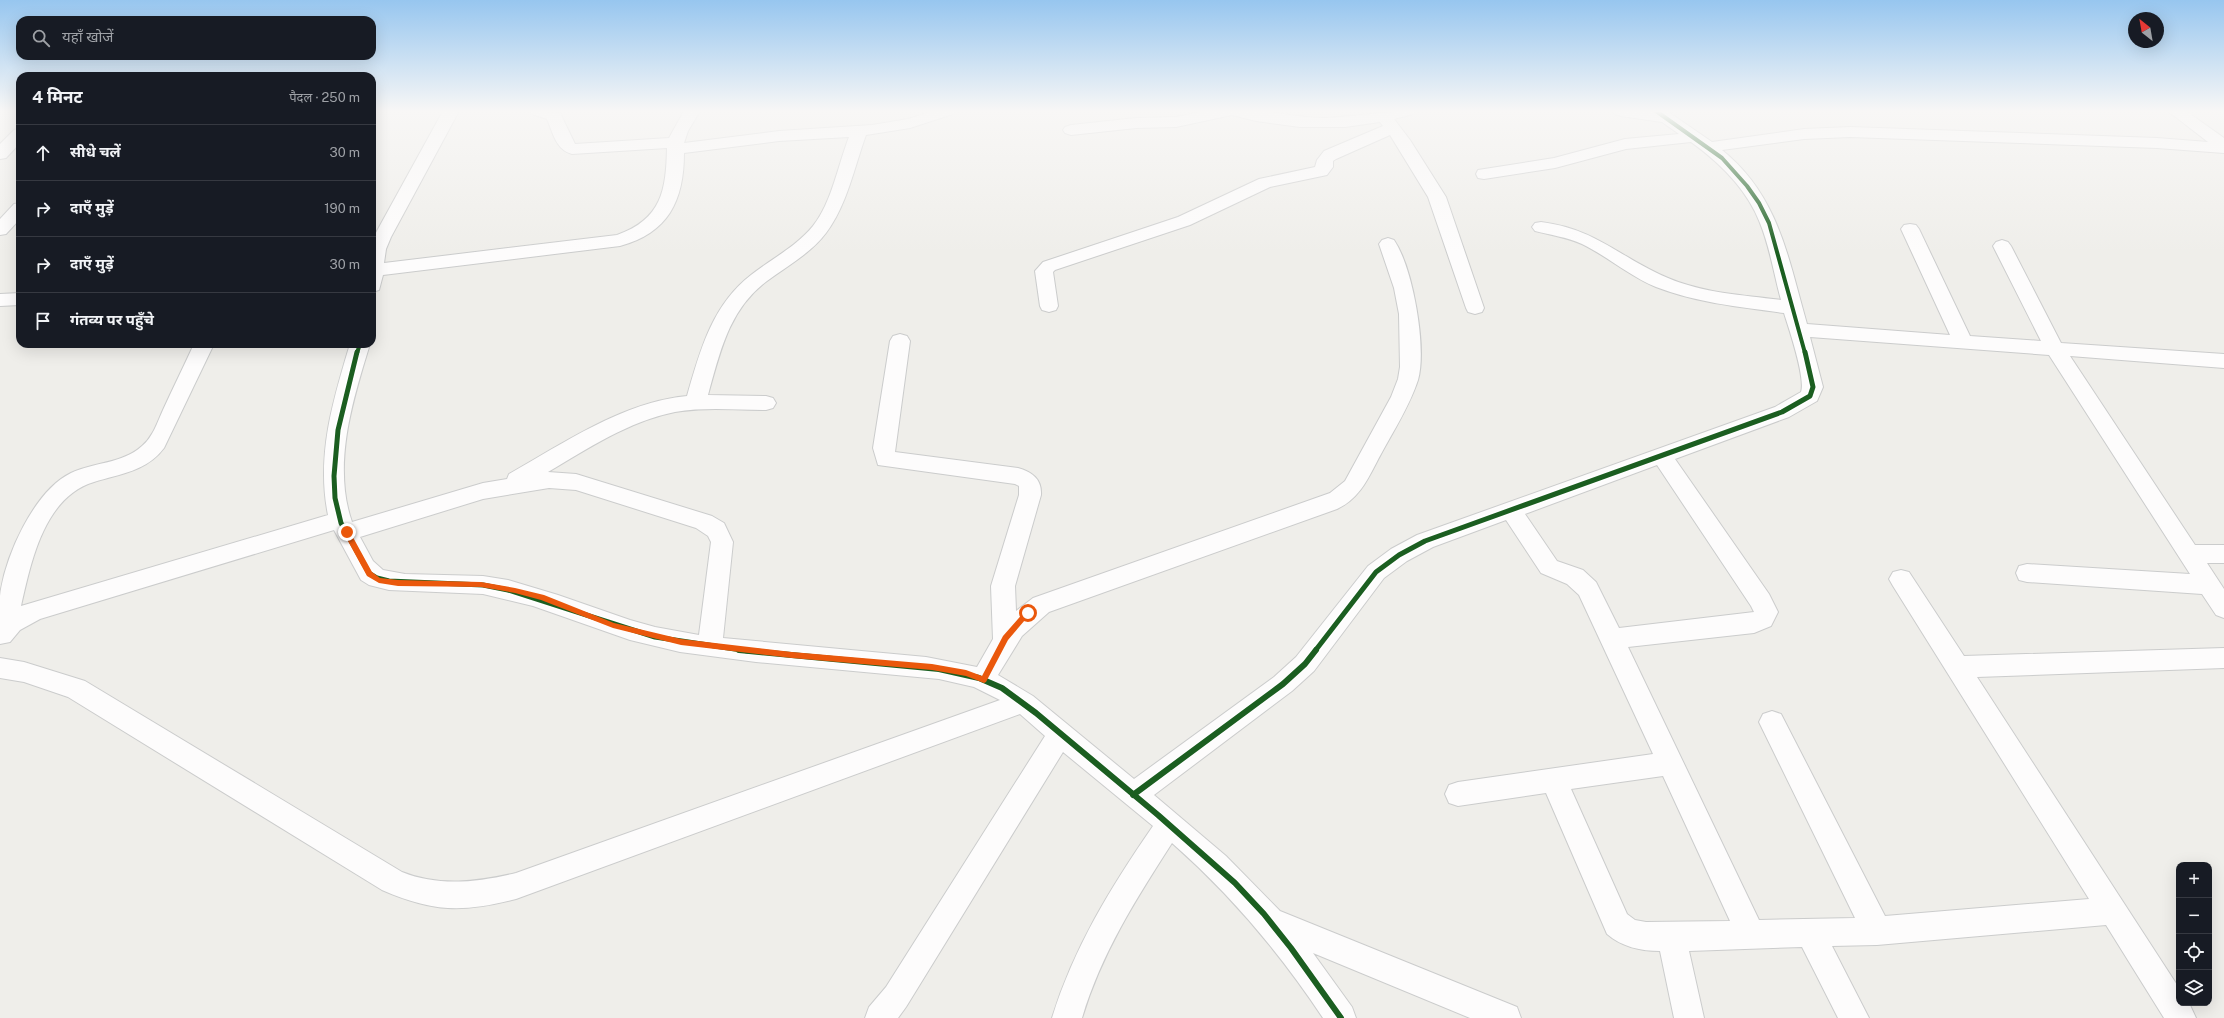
<!DOCTYPE html>
<html lang="hi">
<meta charset="utf-8">
<style>
:root{--surface:#171b24;--page:#20242c;--text:#f1f3f6;--muted:#9ea1a6;--line:#363941}
body{margin:0;font-family:"Public Sans","Noto Sans Devanagari",sans-serif;background:var(--page);color:var(--text)}
.controls{position:absolute;right:12px;bottom:12px;display:grid;overflow:hidden;border-radius:8px;box-shadow:0 4px 16px #0002}
.controls button{width:36px;height:36px;display:grid;place-items:center;padding:0;border:0;border-bottom:1px solid var(--line);background:var(--surface);color:var(--text);font:20px sans-serif}
.compass{position:absolute;left:2128px;top:12px;width:36px;height:36px;border-radius:50%;background:var(--surface);box-shadow:0 4px 16px #0002;rotate:329deg}
.stop{position:absolute;width:12px;height:12px;margin:-9px;border:3px solid #ea580c;border-radius:50%;background:#fff}
.stop.end{background:#ea580c;border-color:#fff;box-shadow:0 1px 4px #0008}
.list{margin:0;padding:0;list-style:none}
h2{display:flex;justify-content:space-between;align-items:center;height:52px;margin:0;padding:0 16px;font-size:17px}
h2 small{font-size:13px;font-weight:400;color:var(--muted)}
.list li{display:grid;grid-template-columns:26px 1fr auto;gap:12px;align-items:center;box-sizing:border-box;height:56px;padding:0 16px;border-top:1px solid var(--line)}
.list b{display:block;font-size:15px;white-space:nowrap}
.list em{font-size:13px;font-style:normal;color:var(--muted)}
.icon{flex:none;width:22px;height:22px;fill:none;stroke:currentColor;stroke-width:2;stroke-linecap:round;stroke-linejoin:round}
.map{position:relative;flex:none;width:2224px;height:1018px;overflow:hidden}
.search{position:absolute;background:var(--surface);box-shadow:0 4px 16px #0002;left:16px;top:16px;width:360px;height:44px;display:flex;align-items:center;gap:10px;box-sizing:border-box;padding:0 14px;border-radius:12px;color:var(--muted);font-size:15px}
.panel{position:absolute;background:var(--surface);box-shadow:0 4px 16px #0002;left:16px;top:72px;width:360px;height:276px;border-radius:12px}
.map>svg:first-child{display:block}
.lines{fill:none;stroke-linecap:round;stroke-linejoin:round}
.minor-casing{stroke:#cbcccc;stroke-width:2}
.minor{fill:#fdfcfc;fill-rule:evenodd}
.cycleway-far2-casing{stroke:#fff;stroke-width:6}
.cycleway-far1-casing{stroke:#fff;stroke-width:8}
.cycleway-casing{stroke:#fff;stroke-width:8}
.cycleway-far2{stroke:#1b5e20;stroke-width:4}
.cycleway-far1{stroke:#1b5e20;stroke-width:5}
.cycleway{stroke:#1b5e20;stroke-width:6}
.route{fill:#ea580c}
</style>
<div class="map">
<svg width="2224" height="1018" viewBox="0 0 2224 1018">
<rect width="100%" height="100%" fill="#efeeea"/>
<g class="lines">
<defs>
<path id="minor" d="M 443,111 L 459,111 L 391,237 L 386,249 L 384,263 L 617,235 C 662,219 666,190 667,148 L 572,154 C 556,150 553,133 547,119 L 532,114 L 530,111 L 560,113 L 575,144 L 669,138 L 684,111 L 700,111 L 688,131 L 684,143 L 779,131 L 872,125 L 908,119 L 933,111 L 955,111 L 953,114 L 910,128 L 866,135 C 854,168 847,205 826,233 C 810,254 787,266 767,281 C 729,309 720,352 708,395 L 766,396 L 773,398 L 776,403 L 773,408 L 766,410 C 736,410 704,407 675,412 C 629,421 587,449 548,472 L 576,474 L 712,516 L 724,523 L 733,542 L 723,638 L 926,657 L 977,667 L 993,639 L 991,586 L 1019,495 L 1019,486 L 1015,484 L 878,465 L 873,448 L 890,341 L 893,336 L 900,334 L 907,336 L 910,341 L 895,452 L 1018,468 C 1032,472 1042,479 1041,495 L 1015,586 L 1016,611 L 1033,598 L 1330,493 L 1345,481 L 1391,397 L 1398,379 L 1400,367 L 1399,314 L 1394,288 L 1379,244 L 1382,240 L 1388,238 L 1394,240 C 1413,268 1427,348 1418,380 C 1410,405 1394,430 1381,454 C 1369,476 1361,498 1337,509 L 1049,612 L 1022,636 L 998,675 L 1033,696 L 1134,779 L 1274,677 L 1296,657 L 1368,566 L 1391,549 L 1417,535 L 1775,407 L 1801,392 C 1806,378 1789,329 1784,313 C 1741,307 1697,303 1656,287 C 1629,276 1607,256 1582,244 C 1566,237 1551,235 1535,231 L 1532,227 L 1535,223 L 1541,222 C 1597,229 1620,258 1668,278 C 1703,293 1743,295 1781,300 C 1774,275 1770,247 1760,223 C 1747,189 1720,163 1691,142 L 1626,149 L 1555,168 L 1484,179 L 1478,178 L 1476,174 L 1478,170 L 1554,158 L 1625,139 L 1679,134 L 1662,122 L 1621,116 L 1615,114 L 1613,111 L 1667,111 L 1712,142 L 1804,129 L 1850,127 L 2157,138 L 2208,142 L 2168,111 L 2186,111 L 2224,138 L 2224,153 L 2157,148 L 1850,137 L 1804,139 L 1722,150 C 1779,196 1788,258 1807,324 L 1950,335 L 1901,229 L 1904,225 L 1910,224 L 1916,225 L 1919,229 L 1970,336 L 2041,341 L 1993,246 L 1996,242 L 2002,240 L 2008,242 L 2011,246 L 2061,343 L 2224,354 L 2224,368 L 2070,356 L 2195,545 L 2224,545 L 2224,563 L 2207,563 L 2224,589 L 2224,618 L 2216,615 L 2202,594 L 2027,582 L 2019,580 L 2016,573 L 2019,566 L 2027,564 L 2190,574 L 2049,355 L 1810,337 L 1823,387 L 1817,401 L 1789,417 L 1675,459 L 1769,594 L 1778,612 L 1771,626 L 1754,633 L 1628,647 L 1759,920 L 1855,918 L 1759,722 L 1763,714 L 1772,711 L 1781,714 L 1885,916 L 2089,899 L 1893,586 L 1889,579 L 1893,572 L 1901,570 L 1909,572 L 1964,656 L 2224,648 L 2224,668 L 1977,677 L 2179,988 L 2179,1003 L 2189,1003 L 2196,1018 L 2164,1018 L 2106,925 L 1877,945 L 1832,946 L 1869,1018 L 1838,1018 L 1802,947 L 1689,951 L 1704,1018 L 1674,1018 L 1660,951 C 1641,951 1622,947 1607,934 L 1546,793 L 1458,806 L 1449,803 L 1445,794 L 1449,785 L 1458,782 L 1653,754 L 1579,595 L 1567,584 L 1541,573 L 1506,520 L 1433,547 L 1407,561 L 1384,578 L 1314,671 L 1292,691 L 1154,795 L 1226,856 L 1280,911 L 1517,1007 L 1521,1018 L 1470,1018 L 1313,953 L 1352,1007 L 1356,1018 L 1323,1018 C 1280,953 1231,895 1172,843 C 1136,899 1101,954 1082,1018 L 1052,1018 C 1074,947 1111,887 1153,826 L 1063,752 L 906,1007 L 898,1018 L 865,1018 L 869,1007 L 886,987 L 1045,736 L 1020,714 L 516,899 C 462,913 433,912 382,890 L 68,697 L 24,682 L 0,678 L 0,658 L 24,662 L 85,681 L 402,872 C 439,887 478,882 516,873 L 1000,700 L 974,687 L 939,679 L 756,662 L 680,652 L 630,640 L 533,606 L 483,594 L 389,590 L 369,585 L 361,580 L 334,530 L 40,619 L 20,630 L 10,642 L 0,644 C 0,629 0,611 0,596 C 5,556 34,491 71,473 C 94,462 122,464 142,446 C 153,437 157,423 163,410 C 173,388 184,366 194,344 L 214,344 L 164,448 C 147,471 120,474 94,482 C 44,497 31,562 21,606 L 328,515 C 316,456 333,400 350,344 L 370,344 C 353,399 332,465 352,522 L 483,483 L 507,479 L 509,474 C 564,443 623,402 687,396 C 700,351 712,305 751,275 C 771,259 796,247 813,226 C 832,202 838,165 849,137 L 779,141 L 684,153 C 684,201 668,233 620,246 L 383,275 L 379,290 L 372,292 L 372,240 ZM 1657,465 L 1751,606 L 1754,612 L 1619,628 L 1596,582 L 1583,570 L 1557,561 L 1525,514 ZM 549,488 L 576,490 L 696,528 L 708,536 L 711,542 L 699,635 L 655,627 L 630,620 L 558,595 L 508,580 L 483,576 L 405,574 L 383,570 L 373,561 L 360,537 L 483,499 ZM 1663,776 L 1730,921 L 1646,922 L 1635,920 L 1627,914 L 1571,789 Z
M 1205,111 C 1221,111 1238,110 1254,111 C 1277,112 1300,118 1324,118 C 1355,117 1384,111 1415,111 L 1413,114 L 1394,119 L 1410,140 L 1446,197 L 1484,308 L 1482,312 L 1475,314 L 1468,312 L 1466,308 L 1428,197 L 1390,135 L 1336,159 L 1333,161 L 1333,167 L 1327,175 L 1270,187 L 1190,225 L 1055,270 L 1053,272 L 1058,306 L 1056,310 L 1049,312 L 1042,310 L 1040,306 L 1035,271 L 1043,262 L 1178,217 L 1259,179 L 1315,167 L 1317,160 L 1324,151 L 1383,126 L 1380,122 L 1345,127 L 1300,127 L 1256,121 L 1232,115 L 1176,127 L 1136,128 L 1071,135 L 1065,133 L 1063,130 L 1065,127 L 1071,125 L 1136,118 L 1176,117 Z
M 20,128 L 20,143 L 6,158 L 0,159 L 0,144 L 14,130 Z
M 20,203 L 20,219 L 6,234 L 0,235 L 0,219 L 14,204 Z
M 20,293 L 20,305 L 0,306 L 0,294 Z"/>
</defs>
<use href="#minor" class="minor-casing"/>
<use href="#minor" class="minor"/>
<defs>
<path id="cycleway-far2" d="M 1656,111 L 1722,158 L 1747,186 L 1759,203 L 1769,223 L 1805,353
M 357,353 L 360,344"/>
<path id="cycleway-far1" d="M 357,352 L 338,430 L 334,476 L 335,498 L 341,523 L 369,573 L 377,578 L 389,581 L 483,585 L 508,590 L 655,637 L 748,651
M 1315,651 L 1376,572 L 1399,555 L 1425,541 L 1782,412 L 1810,396 L 1813,387 L 1805,352"/>
<path id="cycleway" d="M 739,650 L 939,669 L 979,678 L 1002,688 L 1036,713 L 1158,815 L 1235,883 L 1264,914 L 1291,948 L 1341,1018
M 1133,795 L 1283,684 L 1305,664 L 1316,650"/>
</defs>
<use href="#cycleway-far2" class="cycleway-far2-casing"/>
<use href="#cycleway-far1" class="cycleway-far1-casing"/>
<use href="#cycleway" class="cycleway-casing"/>
<use href="#cycleway-far2" class="cycleway-far2"/>
<use href="#cycleway-far1" class="cycleway-far1"/>
<use href="#cycleway" class="cycleway"/>
</g>
<linearGradient id="sky" x2="0" y2="1"><stop stop-color="#97c6ef"/><stop offset="0.44" stop-color="#f8f7f6"/><stop offset="1" stop-color="#f8f7f6" stop-opacity="0"/></linearGradient>
<rect width="2224" height="253" fill="url(#sky)"/>
<path class="route" d="M 344,530 L 349,530 L 372,572 L 380,578 L 398,580 L 481,582 L 515,588 L 544,595 L 614,623 L 681,639 L 792,652 L 932,664 L 966,670 L 982,676 L 1003,636 L 1025,611 L 1028,611 L 1031,613 L 1008,640 L 986,682 L 984,683 L 966,676 L 932,670 L 792,658 L 681,645 L 613,628 L 541,600 L 515,593 L 481,587 L 398,586 L 379,583 L 367,576 L 343,532 Z"/>
</svg>
<div class="controls">
<button>+</button>
<button>−</button>
<button><svg class="icon" aria-label="locate" viewBox="0 0 24 24"><circle cx="12" cy="12" r="6"/><path d="M12 2v4M12 18v4M2 12h4M18 12h4"/></svg></button>
<button><svg class="icon" aria-label="layers" viewBox="0 0 24 24"><path d="M12 4l9 5-9 5-9-5zM3 14l9 5 9-5"/></svg></button>
</div>
<svg class="compass" viewBox="-18 -18 36 36"><path d="M0-13l5 13h-10z" fill="#e53935"/><path d="M0 13l5-13h-10z" fill="#9ea1a6"/></svg>
<div class="stop" style="left:1028px;top:613px"></div>
<div class="stop end" style="left:347px;top:532px"></div>
<div class="search"><svg class="icon" aria-label="search" viewBox="0 0 24 24"><circle cx="10" cy="10" r="6"/><path d="M15 15l6 6"/></svg>यहाँ खोजें</div>
<section class="panel">
<h2>4 मिनट<small>पैदल · 250 m</small></h2>
<ul class="list">
<li><svg class="icon" aria-label="ahead" viewBox="0 0 24 24"><path d="M12 20V5M6 11l6-6 6 6"/></svg><div><b>सीधे चलें</b></div><em>30 m</em></li>
<li><svg class="icon" aria-label="right" viewBox="0 0 24 24"><path d="M7 20v-9h11M14 6l5 5-5 5"/></svg><div><b>दाएँ मुड़ें</b></div><em>190 m</em></li>
<li><svg class="icon" aria-label="right" viewBox="0 0 24 24"><path d="M7 20v-9h11M14 6l5 5-5 5"/></svg><div><b>दाएँ मुड़ें</b></div><em>30 m</em></li>
<li><svg class="icon" aria-label="arrive" viewBox="0 0 24 24"><path d="M6 21V4h12l-3 4 3 4H6"/></svg><div><b>गंतव्य पर पहुँचे</b></div></li>
</ul>
</section>
</div>
